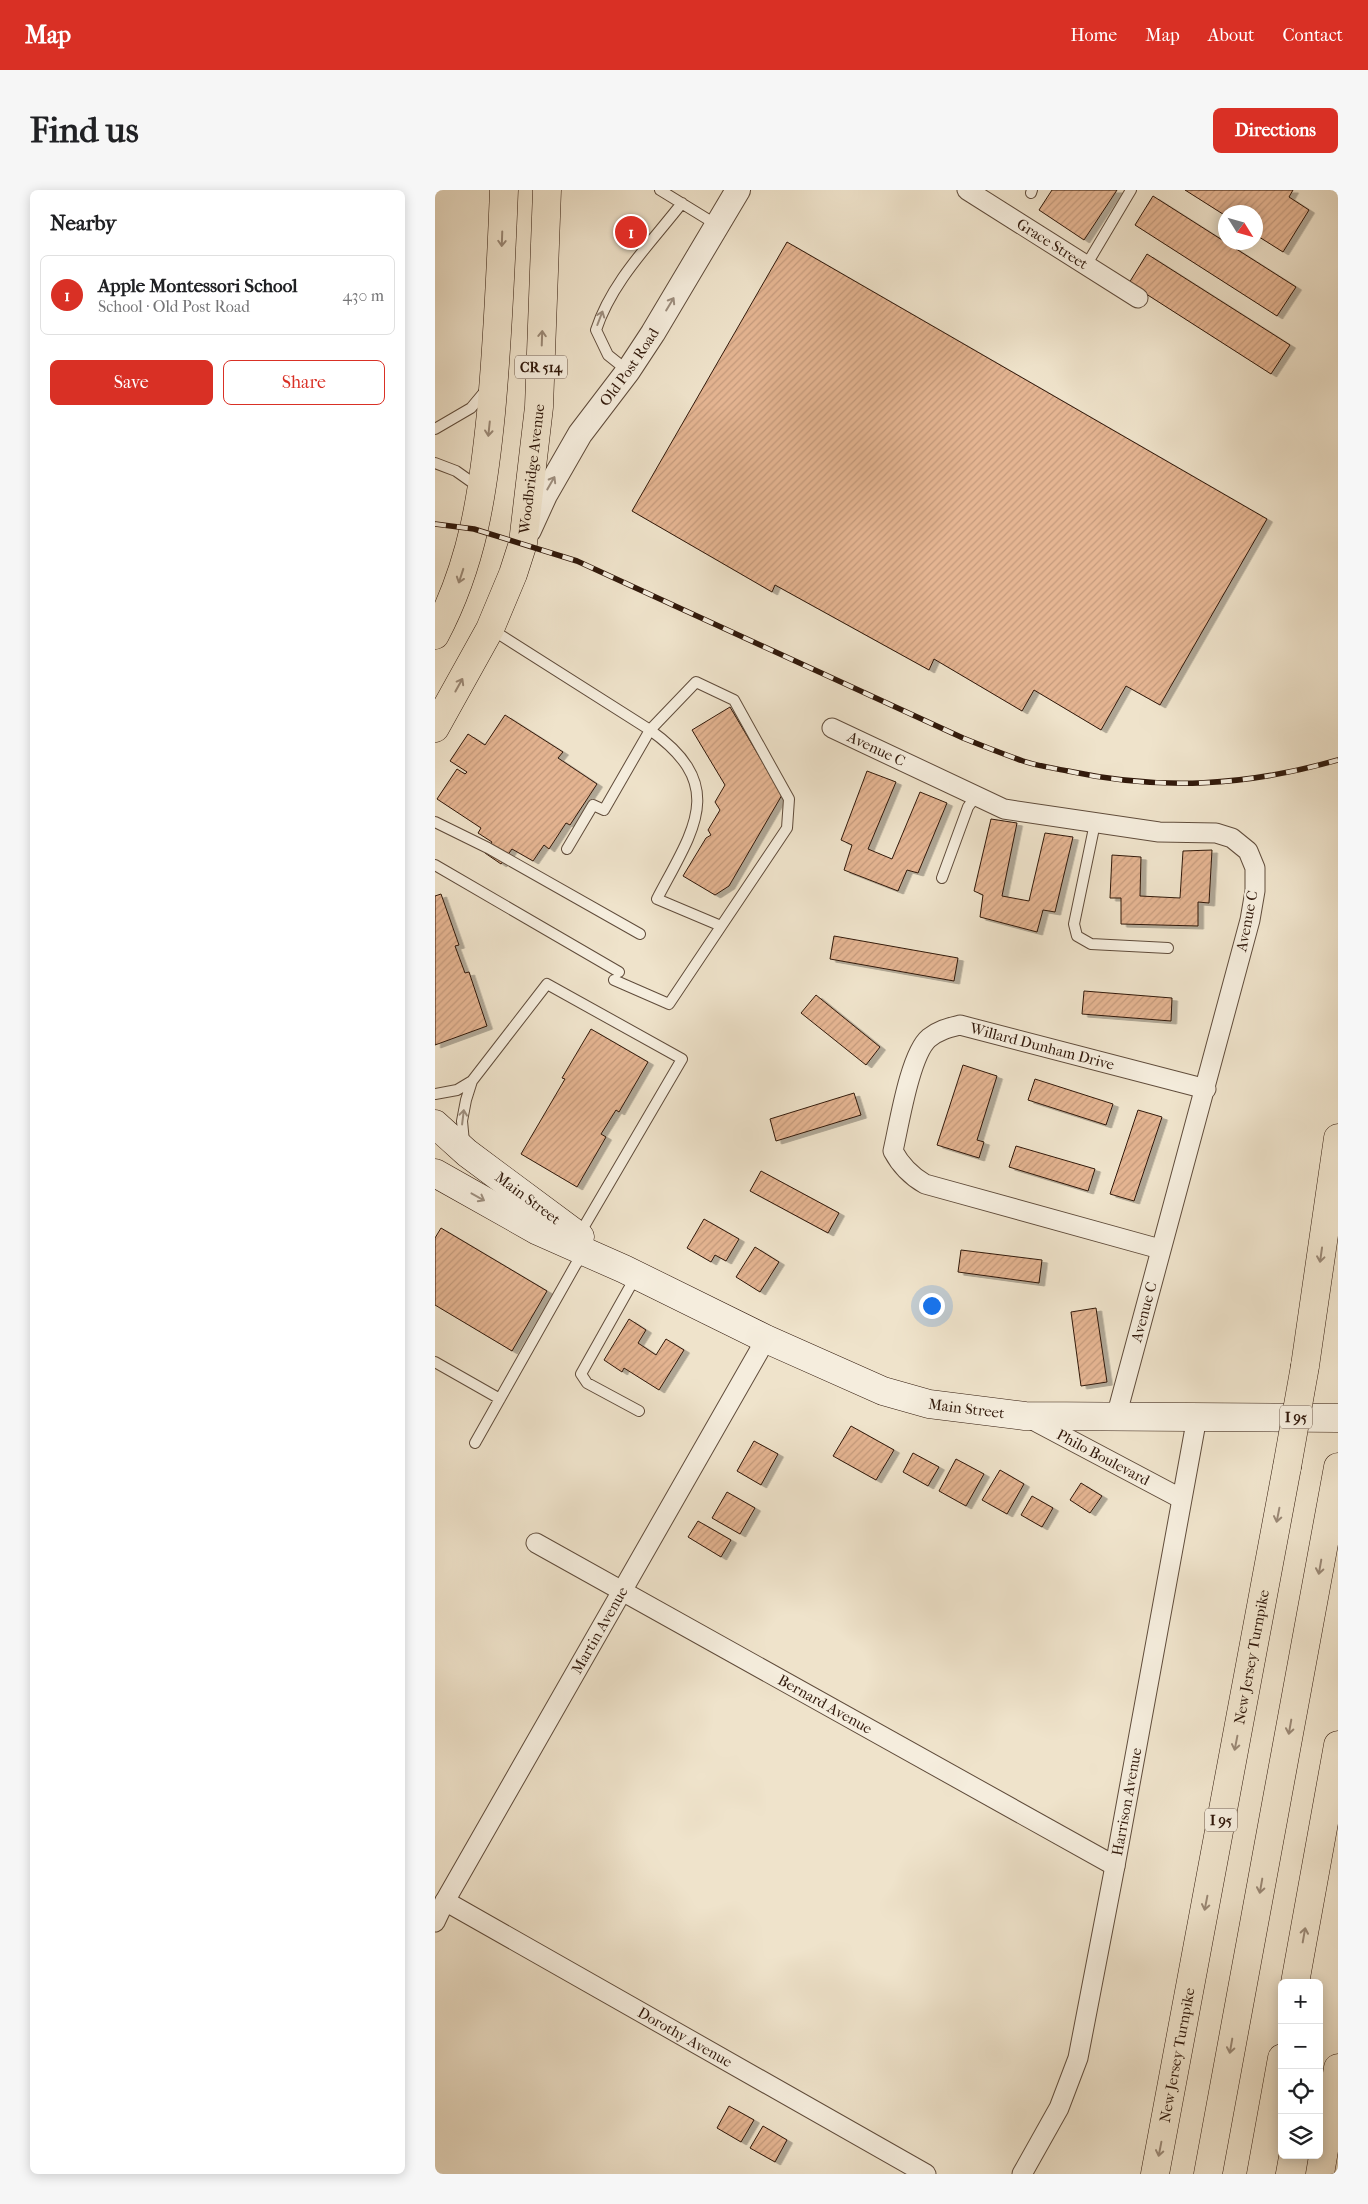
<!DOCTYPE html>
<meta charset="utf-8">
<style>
:root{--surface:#fff;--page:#f6f6f6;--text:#202124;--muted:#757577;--line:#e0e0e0;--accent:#d93025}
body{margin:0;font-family:"IM FELL French Canon",serif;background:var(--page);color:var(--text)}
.controls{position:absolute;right:15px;bottom:15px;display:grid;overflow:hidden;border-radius:8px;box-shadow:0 2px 12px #0003}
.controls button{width:45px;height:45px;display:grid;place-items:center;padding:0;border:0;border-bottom:1px solid var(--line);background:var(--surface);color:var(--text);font:25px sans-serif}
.compass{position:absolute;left:783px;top:15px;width:45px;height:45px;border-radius:50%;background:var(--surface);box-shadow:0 2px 12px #0003;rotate:127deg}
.you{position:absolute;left:496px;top:1115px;width:18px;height:18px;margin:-12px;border:4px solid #fff;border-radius:50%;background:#1a73e8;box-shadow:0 0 0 8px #1a73e833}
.badge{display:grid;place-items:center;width:32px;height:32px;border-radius:50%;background:var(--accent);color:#fff;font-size:16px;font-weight:700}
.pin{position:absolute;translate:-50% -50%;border:2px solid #fff;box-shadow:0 1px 5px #0006}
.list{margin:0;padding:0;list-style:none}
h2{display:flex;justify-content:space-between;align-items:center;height:65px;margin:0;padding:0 20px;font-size:21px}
h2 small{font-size:16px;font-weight:400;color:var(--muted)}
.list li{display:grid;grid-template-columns:32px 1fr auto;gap:15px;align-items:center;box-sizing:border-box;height:80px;margin:0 10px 10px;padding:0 10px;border:1px solid var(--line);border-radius:8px}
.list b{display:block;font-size:19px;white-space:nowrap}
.list p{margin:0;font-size:16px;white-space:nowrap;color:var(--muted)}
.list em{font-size:16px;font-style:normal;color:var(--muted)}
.actions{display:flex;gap:10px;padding:15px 20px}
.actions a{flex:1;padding:11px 0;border:1px solid var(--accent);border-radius:8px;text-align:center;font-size:18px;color:var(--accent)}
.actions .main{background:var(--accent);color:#fff}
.icon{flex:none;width:28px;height:28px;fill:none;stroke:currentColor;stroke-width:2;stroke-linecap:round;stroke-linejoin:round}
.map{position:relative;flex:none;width:903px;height:1984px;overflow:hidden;border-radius:8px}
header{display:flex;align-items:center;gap:30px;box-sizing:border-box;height:70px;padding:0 25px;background:var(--accent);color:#fff}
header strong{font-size:24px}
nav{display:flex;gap:28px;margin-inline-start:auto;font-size:18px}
.intro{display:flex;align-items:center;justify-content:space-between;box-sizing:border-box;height:120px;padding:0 30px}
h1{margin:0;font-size:35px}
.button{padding:12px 22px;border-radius:8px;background:var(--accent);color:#fff;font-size:18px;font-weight:700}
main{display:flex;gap:30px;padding:0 30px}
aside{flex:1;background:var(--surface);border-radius:8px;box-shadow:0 2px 12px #0003}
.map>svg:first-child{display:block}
.building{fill:url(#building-hatch);stroke:#31190b;filter:url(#shadow)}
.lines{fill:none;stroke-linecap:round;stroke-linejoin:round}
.service-casing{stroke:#604c3b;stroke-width:12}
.minor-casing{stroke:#604c3b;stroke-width:21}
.tertiary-casing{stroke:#604c3b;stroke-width:26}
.secondary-casing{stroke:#31190b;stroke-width:29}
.primary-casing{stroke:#31190b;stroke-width:29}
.motorway-casing{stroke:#31190b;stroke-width:29}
.service{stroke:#f5eddd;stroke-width:10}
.minor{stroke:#f5eddd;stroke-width:19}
.tertiary{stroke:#f5eddd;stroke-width:24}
.secondary{stroke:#f5eddd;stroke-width:28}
.primary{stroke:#efe3cb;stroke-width:28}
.motorway{stroke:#efe3cb;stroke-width:28}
.rail-casing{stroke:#31190b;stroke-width:5.5}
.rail{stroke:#f5eddd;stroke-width:4;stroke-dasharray:11;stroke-linecap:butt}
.motorway-bridge-casing{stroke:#31190b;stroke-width:29;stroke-linecap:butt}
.motorway-bridge{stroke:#efe3cb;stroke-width:28}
.oneway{stroke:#9a8875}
.oneway2{stroke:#9d8e7e}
.labels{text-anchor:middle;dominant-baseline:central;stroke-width:4.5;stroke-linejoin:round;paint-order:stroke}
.shield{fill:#f5eddd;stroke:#6c594a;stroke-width:1}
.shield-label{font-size:14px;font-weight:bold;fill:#31190b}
.street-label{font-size:15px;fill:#31190b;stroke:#f5eddd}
</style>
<header>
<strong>Map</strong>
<nav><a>Home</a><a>Map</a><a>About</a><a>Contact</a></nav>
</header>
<div class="intro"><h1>Find us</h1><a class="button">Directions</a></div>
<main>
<aside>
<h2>Nearby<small></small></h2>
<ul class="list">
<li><span class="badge">1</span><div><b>Apple Montessori School</b><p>School · Old Post Road</p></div><em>430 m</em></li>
</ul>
<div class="actions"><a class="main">Save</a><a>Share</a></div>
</aside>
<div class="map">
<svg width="903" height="1984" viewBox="0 0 903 1984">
<defs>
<pattern id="building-hatch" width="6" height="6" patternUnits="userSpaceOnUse" patternTransform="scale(1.25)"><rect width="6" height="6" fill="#e4b491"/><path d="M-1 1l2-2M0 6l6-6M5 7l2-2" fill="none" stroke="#c49a7c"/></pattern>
<filter id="shadow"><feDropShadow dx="5.5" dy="3" stdDeviation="0" flood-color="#0004"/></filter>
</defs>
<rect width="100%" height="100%" fill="#efe3cb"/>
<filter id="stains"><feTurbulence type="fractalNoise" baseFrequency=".004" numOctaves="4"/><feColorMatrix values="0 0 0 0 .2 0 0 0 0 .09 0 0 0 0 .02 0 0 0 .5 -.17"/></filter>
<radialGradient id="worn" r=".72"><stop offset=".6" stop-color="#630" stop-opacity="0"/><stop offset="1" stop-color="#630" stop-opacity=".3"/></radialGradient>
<path class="building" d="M 617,0 L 682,0 L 649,50 L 604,20 Z
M 750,0 L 858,0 L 854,7 L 874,20 L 848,62 L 821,45 L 821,22 L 791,22 L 791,26 Z
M 718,6 L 861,97 L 842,126 L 700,35 Z
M 352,52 L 832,329 L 725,515 L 691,496 L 666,540 L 599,500 L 587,521 L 499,469 L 494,480 L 340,395 L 337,402 L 197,321 Z
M 712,64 L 855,155 L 836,184 L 694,93 Z
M 295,517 L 347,605 L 294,696 L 280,705 L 248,686 L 271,648 L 276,645 L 273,640 L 285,620 L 280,612 L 290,595 L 257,540 Z
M 70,525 L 128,562 L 123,568 L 162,594 L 135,635 L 131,633 L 114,659 L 109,655 L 98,671 L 77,659 L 66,674 L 50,663 L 57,652 L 43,643 L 46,638 L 2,609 L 22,579 L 30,584 L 32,582 L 15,571 L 33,544 L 50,555 Z
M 432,581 L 461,592 L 433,659 L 457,669 L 485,602 L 512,613 L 483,683 L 472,680 L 463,701 L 409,680 L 417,655 L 406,650 Z
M 556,629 L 582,633 L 567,706 L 594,711 L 610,643 L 638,647 L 620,722 L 608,720 L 602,742 L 545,727 L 548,705 L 539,701 Z
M 777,660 L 774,713 L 763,712 L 763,736 L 686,734 L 686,708 L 675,708 L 677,665 L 706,667 L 705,706 L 745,708 L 748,661 Z
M 6,704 L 24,755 L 20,756 L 30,783 L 34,782 L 52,836 L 0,855 L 0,706 Z
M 399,746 L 523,768 L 519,791 L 395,769 Z
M 649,801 L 737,808 L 736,831 L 647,824 Z
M 381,805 L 445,857 L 431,875 L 366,823 Z
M 156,839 L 213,872 L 184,922 L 181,920 L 166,944 L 171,947 L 142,997 L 86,964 L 130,889 L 127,888 Z
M 528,875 L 562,886 L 542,950 L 549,952 L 544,968 L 502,955 Z
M 600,889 L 678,914 L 671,935 L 593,910 Z
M 419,903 L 426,925 L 341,951 L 335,929 Z
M 703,920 L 727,927 L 699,1011 L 675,1004 Z
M 581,956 L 660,979 L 653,1001 L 574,977 Z
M 326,981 L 404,1023 L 393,1043 L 315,1001 Z
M 269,1029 L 304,1049 L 291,1071 L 280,1065 L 276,1072 L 252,1058 Z
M 6,1038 L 112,1101 L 77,1161 L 0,1115 L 0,1048 Z
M 320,1057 L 344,1072 L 325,1102 L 301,1087 Z
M 526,1060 L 607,1070 L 604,1093 L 523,1082 Z
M 661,1118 L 672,1192 L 646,1196 L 636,1122 Z
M 194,1129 L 211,1140 L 203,1153 L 221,1165 L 231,1149 L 249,1160 L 224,1200 L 189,1178 L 187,1182 L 169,1170 Z
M 416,1236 L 459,1260 L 441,1290 L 398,1266 Z
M 319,1251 L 343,1264 L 326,1295 L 302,1281 Z
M 478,1263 L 504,1277 L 493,1296 L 468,1282 Z
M 521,1269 L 549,1284 L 531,1316 L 504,1301 Z
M 565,1280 L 589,1294 L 572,1324 L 547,1310 Z
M 646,1293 L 667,1306 L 655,1323 L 635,1310 Z
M 292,1302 L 320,1318 L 305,1344 L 277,1328 Z
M 597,1306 L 618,1318 L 607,1337 L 586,1325 Z
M 263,1331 L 296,1350 L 286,1367 L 253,1347 Z
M 294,1916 L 319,1930 L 306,1952 L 282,1938 Z
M 328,1936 L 352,1950 L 340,1972 L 315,1958 Z"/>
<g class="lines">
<defs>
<path id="service" d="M 225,0 L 282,35
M 596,3 L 597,0
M 652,74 L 696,0
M 193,181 L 173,165 L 161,140 C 177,91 216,53 247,13
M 0,239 L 36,218 L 51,200
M 0,273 L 21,281 L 45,298
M 56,439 L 215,540 L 169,620 L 158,615 L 132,659
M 0,632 L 53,658 L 205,744
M 660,633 L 639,734 L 642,746 L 656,754 L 733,758
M 0,675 L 184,782
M 507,688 L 533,617 L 541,606
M 179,790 L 234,814 L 352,638 L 354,609 L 299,510 L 261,492 L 215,540 C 294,596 258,640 222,709 L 286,736
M 0,904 L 22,900 L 37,891
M 29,952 L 27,931 L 31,910 L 37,891 L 112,794 L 247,869 L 144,1045
M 201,1086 L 146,1184 L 152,1193 L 204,1221
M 0,1172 L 65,1209
M 40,1253 L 141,1074 L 150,1063"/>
<g id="minor">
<path id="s1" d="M 532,0 L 703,108"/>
<path id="s2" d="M 397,538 L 569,619 L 724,642 L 781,643 L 797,648 L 813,661 L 820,678 L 820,701 L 815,730 L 681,1227"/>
<path id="s3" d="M 725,1059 L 490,994 C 476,986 466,976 458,961 C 464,935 475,864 494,848 C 504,840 513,838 525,835 L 771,899"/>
<path id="s4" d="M 594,1228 L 745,1308"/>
<path id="s5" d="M 101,1353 L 680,1676"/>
<path id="s6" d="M 10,1711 L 491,1984"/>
<path id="s7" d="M 0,1732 L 10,1711 L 331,1149"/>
<path id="s8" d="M 587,1984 L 624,1918 L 643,1868 L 680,1676 L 762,1227"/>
</g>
<g id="tertiary">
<path id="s9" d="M 94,340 L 110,305 L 145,244 L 193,181 L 218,143 L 303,0"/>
</g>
<g id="secondary">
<path id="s10" d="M 0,934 L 32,963 L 145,1047"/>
<path id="s11" d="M 0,983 L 103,1041 L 189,1079 L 331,1149 L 448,1201 L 494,1214 L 590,1226 L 903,1228"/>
</g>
<g id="primary">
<path d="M 0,445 C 38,373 48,303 56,223 C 63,149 66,75 69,0"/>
<path id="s12" d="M 0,538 L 55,439 L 78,384 L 88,353 L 104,217 L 112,0"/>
</g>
<g id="motorway">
<path d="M 870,1176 L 903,948"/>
<path d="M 860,1793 L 903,1555"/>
<path id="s13" d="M 720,1984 L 852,1277"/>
<path d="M 773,1984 L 903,1277"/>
<path d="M 826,1984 L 847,1868"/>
<path d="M 885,1984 L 903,1878"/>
</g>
</defs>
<use href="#service" class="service-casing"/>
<use href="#minor" class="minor-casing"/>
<use href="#tertiary" class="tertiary-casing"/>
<use href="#secondary" class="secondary-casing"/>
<use href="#primary" class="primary-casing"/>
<use href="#motorway" class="motorway-casing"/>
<use href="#service" class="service"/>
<use href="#minor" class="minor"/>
<use href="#tertiary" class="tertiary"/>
<use href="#secondary" class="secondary"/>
<use href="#primary" class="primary"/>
<use href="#motorway" class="motorway"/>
<defs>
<path id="rail" d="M 0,334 L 39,339 L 142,371 L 528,548 C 548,556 568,564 588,571 C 603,576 618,578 633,581 C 727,601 811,596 903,570"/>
</defs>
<use href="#rail" class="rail-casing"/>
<use href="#rail" class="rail"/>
<defs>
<path id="motorway-bridge" d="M 852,1277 L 870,1176"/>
</defs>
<use href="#motorway-bridge" class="motorway-bridge-casing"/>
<use href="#motorway-bridge" class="motorway-bridge"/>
</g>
<defs><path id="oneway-shaft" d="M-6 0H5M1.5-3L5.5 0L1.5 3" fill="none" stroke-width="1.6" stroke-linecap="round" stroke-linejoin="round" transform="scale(1.25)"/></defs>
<g class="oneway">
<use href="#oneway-shaft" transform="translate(67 49) rotate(92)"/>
<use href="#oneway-shaft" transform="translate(107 148) rotate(-88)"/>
<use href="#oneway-shaft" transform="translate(54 239) rotate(96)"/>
<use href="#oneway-shaft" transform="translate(26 386) rotate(108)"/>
<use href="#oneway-shaft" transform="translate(24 495) rotate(-61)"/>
<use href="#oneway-shaft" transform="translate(886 1065) rotate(98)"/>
<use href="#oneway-shaft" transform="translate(843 1325) rotate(101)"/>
<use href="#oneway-shaft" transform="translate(885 1377) rotate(100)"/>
<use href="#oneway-shaft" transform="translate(855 1537) rotate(100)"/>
<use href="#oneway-shaft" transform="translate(801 1553) rotate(101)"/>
<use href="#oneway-shaft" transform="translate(826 1696) rotate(100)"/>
<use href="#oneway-shaft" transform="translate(771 1713) rotate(101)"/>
<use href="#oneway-shaft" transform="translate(869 1745) rotate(-80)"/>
<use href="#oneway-shaft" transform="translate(796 1856) rotate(100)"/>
<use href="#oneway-shaft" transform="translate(725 1959) rotate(101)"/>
</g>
<g class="oneway2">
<use href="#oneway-shaft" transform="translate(235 114) rotate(-59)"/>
<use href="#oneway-shaft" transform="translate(165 128) rotate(-69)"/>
<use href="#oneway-shaft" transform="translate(116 293) rotate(-60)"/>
<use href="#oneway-shaft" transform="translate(28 927) rotate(-83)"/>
<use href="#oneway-shaft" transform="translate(43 1007) rotate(29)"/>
</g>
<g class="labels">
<g class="shield">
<rect x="80" y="165.5" width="52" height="23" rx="4"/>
<rect x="845" y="1215.5" width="32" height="23" rx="4"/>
<rect x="770" y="1618.5" width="32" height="23" rx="4"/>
</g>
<g class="shield-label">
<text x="106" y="177">CR 514</text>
<text x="861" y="1227">I 95</text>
<text x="786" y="1630">I 95</text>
</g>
<g class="street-label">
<text stroke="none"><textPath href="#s1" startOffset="101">Grace Street</textPath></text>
<text stroke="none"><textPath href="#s9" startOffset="192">Old Post Road</textPath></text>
<text stroke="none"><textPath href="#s12" startOffset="280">Woodbridge Avenue</textPath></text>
<text stroke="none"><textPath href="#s2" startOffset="49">Avenue C</textPath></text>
<text transform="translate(812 731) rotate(-79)">Avenue C</text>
<text stroke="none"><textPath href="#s3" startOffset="529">Willard Dunham Drive</textPath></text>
<text stroke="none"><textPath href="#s10" startOffset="119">Main Street</textPath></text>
<text transform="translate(709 1122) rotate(-75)">Avenue C</text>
<text stroke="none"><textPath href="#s11" startOffset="584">Main Street</textPath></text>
<text stroke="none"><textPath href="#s4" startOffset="84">Philo Boulevard</textPath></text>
<text stroke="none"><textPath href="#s7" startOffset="335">Martin Avenue</textPath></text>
<text stroke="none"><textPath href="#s13" startOffset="526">New Jersey Turnpike</textPath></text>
<text stroke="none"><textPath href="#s5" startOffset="331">Bernard Avenue</textPath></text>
<text stroke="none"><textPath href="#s8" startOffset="390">Harrison Avenue</textPath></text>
<text stroke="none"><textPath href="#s6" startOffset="276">Dorothy Avenue</textPath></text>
<text stroke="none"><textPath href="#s13" startOffset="121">New Jersey Turnpike</textPath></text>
</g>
</g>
<rect width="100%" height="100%" filter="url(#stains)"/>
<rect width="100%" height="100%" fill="url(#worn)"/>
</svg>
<div class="controls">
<button>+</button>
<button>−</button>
<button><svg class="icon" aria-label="locate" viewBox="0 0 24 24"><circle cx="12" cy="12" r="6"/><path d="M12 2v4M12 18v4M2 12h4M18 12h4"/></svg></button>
<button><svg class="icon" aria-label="layers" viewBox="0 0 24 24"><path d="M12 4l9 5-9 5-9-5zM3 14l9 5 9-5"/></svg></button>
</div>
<svg class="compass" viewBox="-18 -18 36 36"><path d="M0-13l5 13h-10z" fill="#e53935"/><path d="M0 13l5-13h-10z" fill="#757577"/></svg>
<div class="you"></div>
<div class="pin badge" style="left:196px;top:42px">1</div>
</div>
</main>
